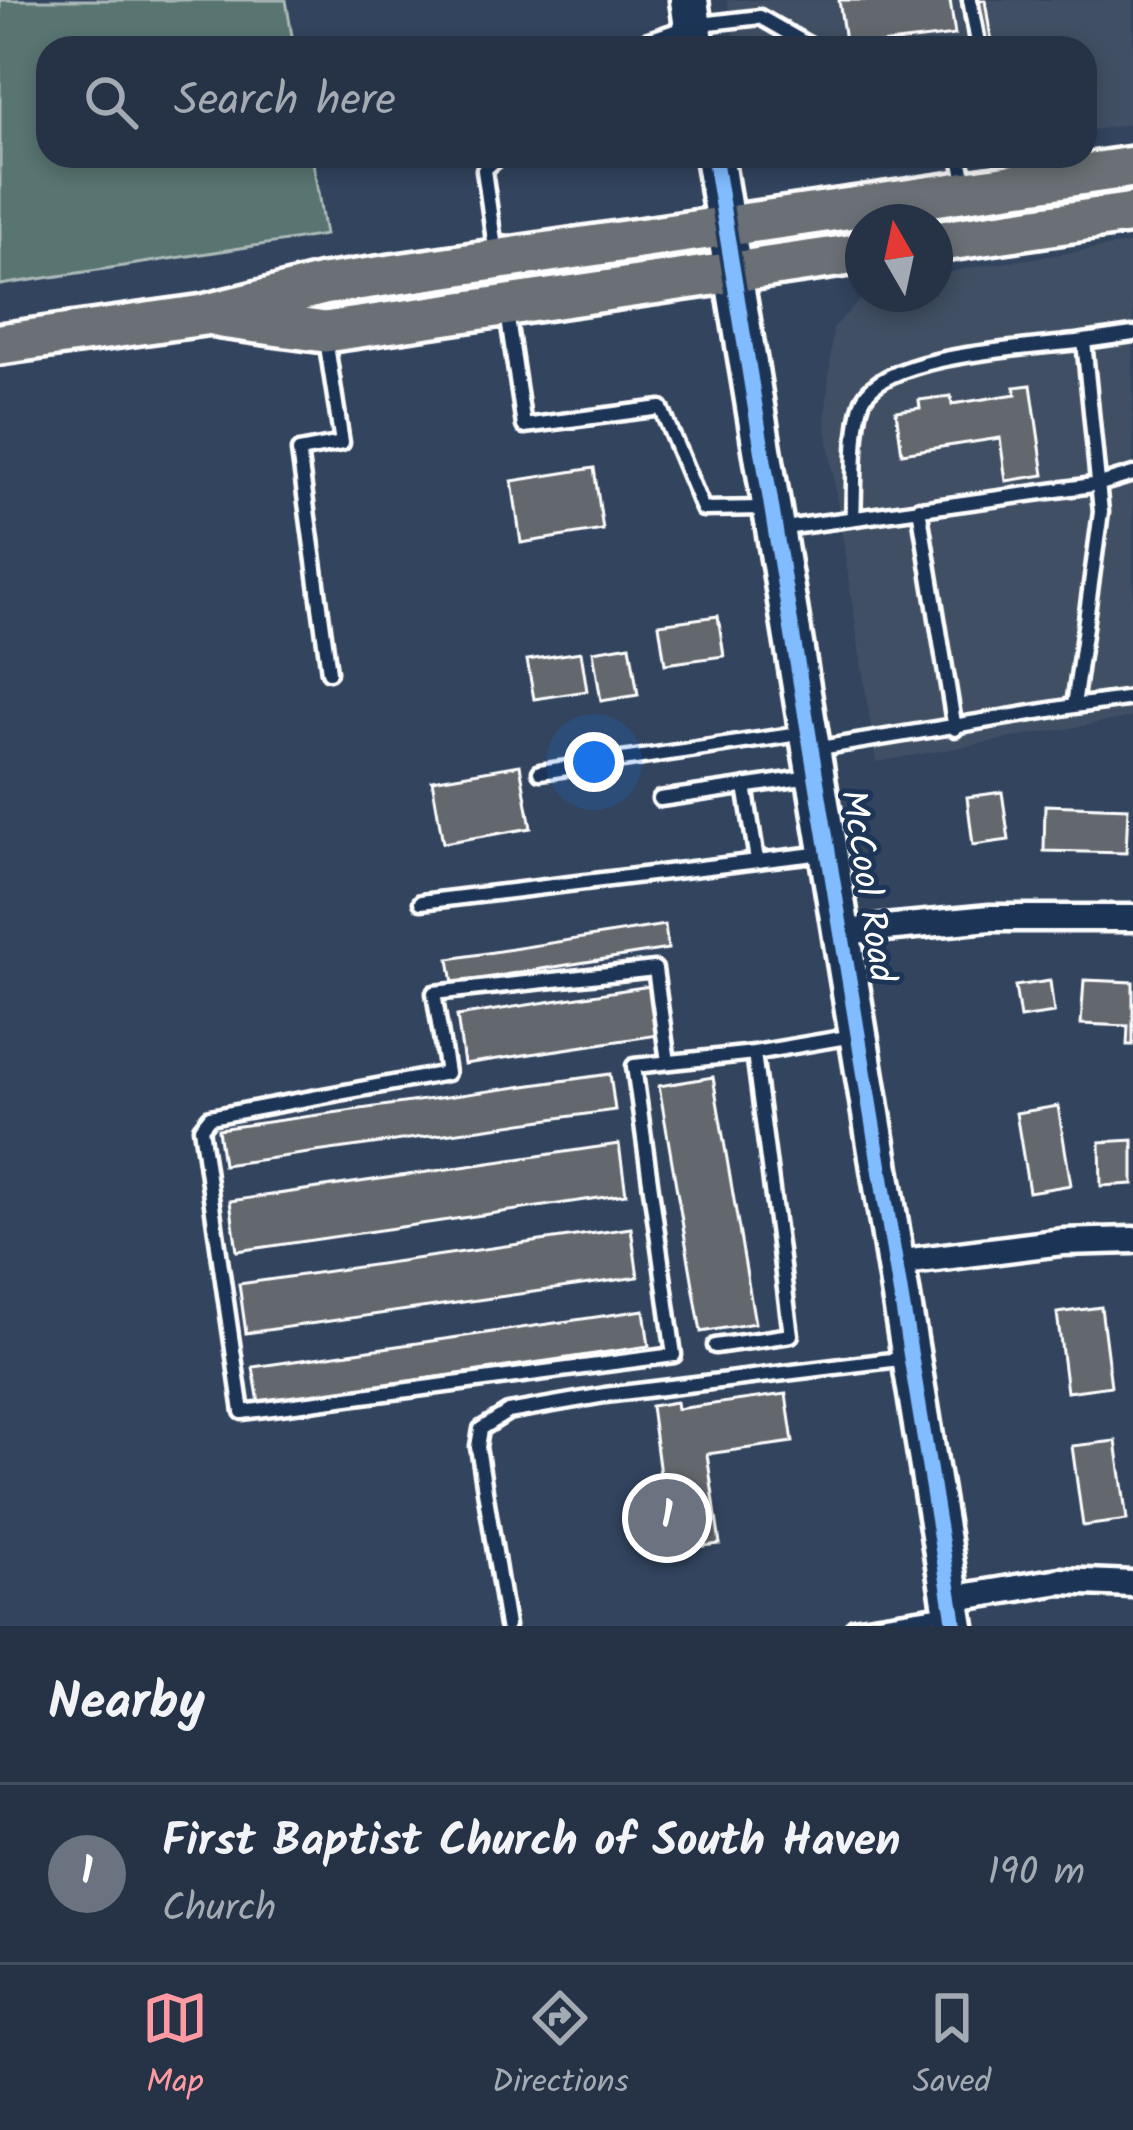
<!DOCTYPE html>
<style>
:root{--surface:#263346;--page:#2e3b4d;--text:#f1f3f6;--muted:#a4aab3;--line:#424e5f;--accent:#ff9aa2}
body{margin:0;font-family:Kalam,sans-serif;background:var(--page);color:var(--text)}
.compass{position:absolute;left:845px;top:204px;width:108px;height:108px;border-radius:50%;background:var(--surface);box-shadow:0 6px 18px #0003;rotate:351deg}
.you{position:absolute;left:594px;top:762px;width:42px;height:42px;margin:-30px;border:9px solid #fff;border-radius:50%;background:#1a73e8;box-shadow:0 0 0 18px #1a73e833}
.badge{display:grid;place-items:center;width:78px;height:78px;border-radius:50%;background:var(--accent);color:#fff;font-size:39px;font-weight:700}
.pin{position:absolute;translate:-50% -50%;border:6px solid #fff;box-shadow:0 3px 12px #0006}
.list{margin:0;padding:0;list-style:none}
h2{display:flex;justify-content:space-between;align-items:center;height:156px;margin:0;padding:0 48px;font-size:51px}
h2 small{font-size:39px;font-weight:400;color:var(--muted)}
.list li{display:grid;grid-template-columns:78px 1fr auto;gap:36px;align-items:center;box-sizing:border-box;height:180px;padding:0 48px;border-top:3px solid var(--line)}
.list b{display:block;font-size:45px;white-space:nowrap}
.list p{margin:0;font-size:39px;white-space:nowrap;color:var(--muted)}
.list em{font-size:39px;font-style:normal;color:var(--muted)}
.icon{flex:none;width:66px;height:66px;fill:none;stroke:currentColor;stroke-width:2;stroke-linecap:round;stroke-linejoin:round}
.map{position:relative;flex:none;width:1133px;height:1626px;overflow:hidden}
.search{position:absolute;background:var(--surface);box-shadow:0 6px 18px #0003;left:36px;right:36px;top:36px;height:132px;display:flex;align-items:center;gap:30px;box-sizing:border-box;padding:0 42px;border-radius:36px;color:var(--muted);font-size:45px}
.sheet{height:336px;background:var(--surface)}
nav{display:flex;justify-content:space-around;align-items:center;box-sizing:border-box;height:168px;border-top:3px solid var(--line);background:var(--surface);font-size:33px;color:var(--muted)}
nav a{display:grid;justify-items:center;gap:6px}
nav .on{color:var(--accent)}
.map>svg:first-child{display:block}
.built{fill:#414f63}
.green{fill:#597471;stroke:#acbab8;stroke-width:3}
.building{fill:#63686e;stroke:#fff;stroke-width:3}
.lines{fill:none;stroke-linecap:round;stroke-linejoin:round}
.lane-casing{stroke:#fff;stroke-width:21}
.street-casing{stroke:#fff;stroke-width:33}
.secondary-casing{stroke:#fff;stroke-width:45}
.primary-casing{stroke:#fff;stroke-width:48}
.lane{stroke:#1d3557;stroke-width:12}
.street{stroke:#1d3557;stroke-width:24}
.secondary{stroke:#1d3557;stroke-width:36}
.primary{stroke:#6a7074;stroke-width:39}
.cycleway-casing{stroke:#1d3557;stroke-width:22}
.cycleway{stroke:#80bcff;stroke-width:15}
.labels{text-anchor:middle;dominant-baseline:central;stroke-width:10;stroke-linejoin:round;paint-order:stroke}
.street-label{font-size:36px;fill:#fff;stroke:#1d3557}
</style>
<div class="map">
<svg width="1133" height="1626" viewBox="0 0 1133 1626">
<rect width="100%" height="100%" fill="#32445e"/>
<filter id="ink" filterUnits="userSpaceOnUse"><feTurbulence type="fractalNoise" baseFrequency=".00833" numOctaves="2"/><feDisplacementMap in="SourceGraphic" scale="24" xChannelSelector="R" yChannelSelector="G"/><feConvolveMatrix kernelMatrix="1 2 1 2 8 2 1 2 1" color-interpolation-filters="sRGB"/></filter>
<g filter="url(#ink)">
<path class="built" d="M 727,0 L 1133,0 L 1133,124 L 1085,131 L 1085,48 L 736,48 Z
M 794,156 L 919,156 L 858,165 Z
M 1133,243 L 1133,717 L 876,762 L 825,421 L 833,328 L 859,301 L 877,294 L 935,294 L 935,277 L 961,269 Z"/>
<path class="green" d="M 0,0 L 286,0 L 294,48 L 48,48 L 48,156 L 312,156 L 325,235 L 0,285 Z"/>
<path class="building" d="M 839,0 L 950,0 L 955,35 L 846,48 Z
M 961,0 L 985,0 L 991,39 L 968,43 Z
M 564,34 L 576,48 L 548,48 Z
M 1031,385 L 1044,475 L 1006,481 L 1000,438 L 902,453 L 896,411 L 920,408 L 919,400 L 951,396 L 952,404 L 1016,394 L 1014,387 Z
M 594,468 L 603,530 L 521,543 L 512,481 Z
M 718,616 L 724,656 L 665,664 L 659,624 Z
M 630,645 L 638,695 L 601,701 L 593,651 Z
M 581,652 L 587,691 L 534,699 L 527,660 Z
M 520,765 L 531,828 L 443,843 L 432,780 Z
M 1002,792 L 1009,840 L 973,845 L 967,797 Z
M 1045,805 L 1128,808 L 1126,853 L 1044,851 Z
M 665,925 L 668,949 L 453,983 L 449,959 Z
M 1084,980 L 1133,982 L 1133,1045 L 1127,1045 L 1128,1026 L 1081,1024 Z
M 1050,981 L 1054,1013 L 1020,1018 L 1015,986 Z
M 650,986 L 658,1035 L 464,1064 L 457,1016 Z
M 610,1074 L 615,1110 L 223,1165 L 218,1129 Z
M 713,1077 L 755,1323 L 701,1332 L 659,1086 Z
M 1058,1106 L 1071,1185 L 1029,1192 L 1016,1113 Z
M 1133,1140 L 1133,1184 L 1101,1186 L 1100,1142 Z
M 619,1144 L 626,1194 L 237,1251 L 230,1201 Z
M 631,1228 L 638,1277 L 246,1333 L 239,1284 Z
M 1101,1307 L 1111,1386 L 1067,1392 L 1057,1313 Z
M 644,1310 L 649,1346 L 259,1403 L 253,1367 Z
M 786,1394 L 793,1442 L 707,1454 L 720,1544 L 670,1550 L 651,1406 L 676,1402 L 677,1409 Z
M 1116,1441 L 1127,1520 L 1083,1526 L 1072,1446 Z"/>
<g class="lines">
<defs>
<path id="lane" d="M 970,0 L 979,48
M 625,48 L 693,25 L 760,17 L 814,48
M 960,156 L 965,184
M 496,255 L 484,170 L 500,156
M 507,312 L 524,426 L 661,408 L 703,509 L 764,508
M 326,339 L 342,443 L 299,451 L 329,672
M 919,508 L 955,729
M 853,518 C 855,489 852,421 864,398 C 888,353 1035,348 1084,341
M 777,529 L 1100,484 L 1133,474
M 1074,706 L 1133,698
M 814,749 L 1074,706 L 1101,512 L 1084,341 L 1133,334
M 540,772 L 806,733
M 745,786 L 757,860
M 660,799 L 810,777
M 421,902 L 823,853
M 668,1062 L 655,969 L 434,993 L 447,1073 L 210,1117 L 201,1128 L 242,1412 L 674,1355 L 634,1066 L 754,1053
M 715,1346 L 791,1335 L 754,1053 L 853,1036
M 507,1626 L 478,1447 L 481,1429 L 508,1412 L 605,1395 L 908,1358
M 854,1626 L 951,1611"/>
<path id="street" d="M 843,932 L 990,918 L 1133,918
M 896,1263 L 1062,1242 L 1133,1240
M 950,1599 L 1060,1581 L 1133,1584"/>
<path id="secondary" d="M 689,0 L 696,48
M 714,156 L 955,1626"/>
<path id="primary" d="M 935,242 L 1133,213
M 221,318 L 325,332 L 863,253
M 0,344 L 204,315 L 323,285 L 1133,167"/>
</defs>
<use href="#lane" class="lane-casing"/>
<use href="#street" class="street-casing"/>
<use href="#secondary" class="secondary-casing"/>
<use href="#primary" class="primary-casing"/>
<use href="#lane" class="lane"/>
<use href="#street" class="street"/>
<use href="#secondary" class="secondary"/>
<use href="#primary" class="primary"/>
<defs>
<path id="cycleway" d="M 714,156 L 955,1626"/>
</defs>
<use href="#cycleway" class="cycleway-casing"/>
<use href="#cycleway" class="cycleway"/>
</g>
</g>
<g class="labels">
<g class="street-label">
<text transform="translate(866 886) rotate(81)">McCool Road</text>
</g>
</g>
</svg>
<svg class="compass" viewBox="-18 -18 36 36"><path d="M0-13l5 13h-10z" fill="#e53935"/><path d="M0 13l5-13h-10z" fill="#a4aab3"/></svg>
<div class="you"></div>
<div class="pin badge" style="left:667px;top:1518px;background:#6b7280">1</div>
<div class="search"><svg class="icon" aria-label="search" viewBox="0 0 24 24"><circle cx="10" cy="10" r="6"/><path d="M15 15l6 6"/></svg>Search here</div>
</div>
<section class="sheet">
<h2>Nearby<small></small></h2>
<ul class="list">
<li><span class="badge" style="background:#6b7280">1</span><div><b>First Baptist Church of South Haven</b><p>Church</p></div><em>190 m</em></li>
</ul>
</section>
<nav>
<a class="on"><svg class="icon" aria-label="map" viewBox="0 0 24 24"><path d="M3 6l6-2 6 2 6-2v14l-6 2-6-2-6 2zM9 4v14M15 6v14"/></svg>Map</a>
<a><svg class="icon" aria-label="directions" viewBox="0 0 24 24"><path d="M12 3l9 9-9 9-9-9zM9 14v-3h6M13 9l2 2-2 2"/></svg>Directions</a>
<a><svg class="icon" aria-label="saved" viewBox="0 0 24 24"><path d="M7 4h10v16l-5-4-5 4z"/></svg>Saved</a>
</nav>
